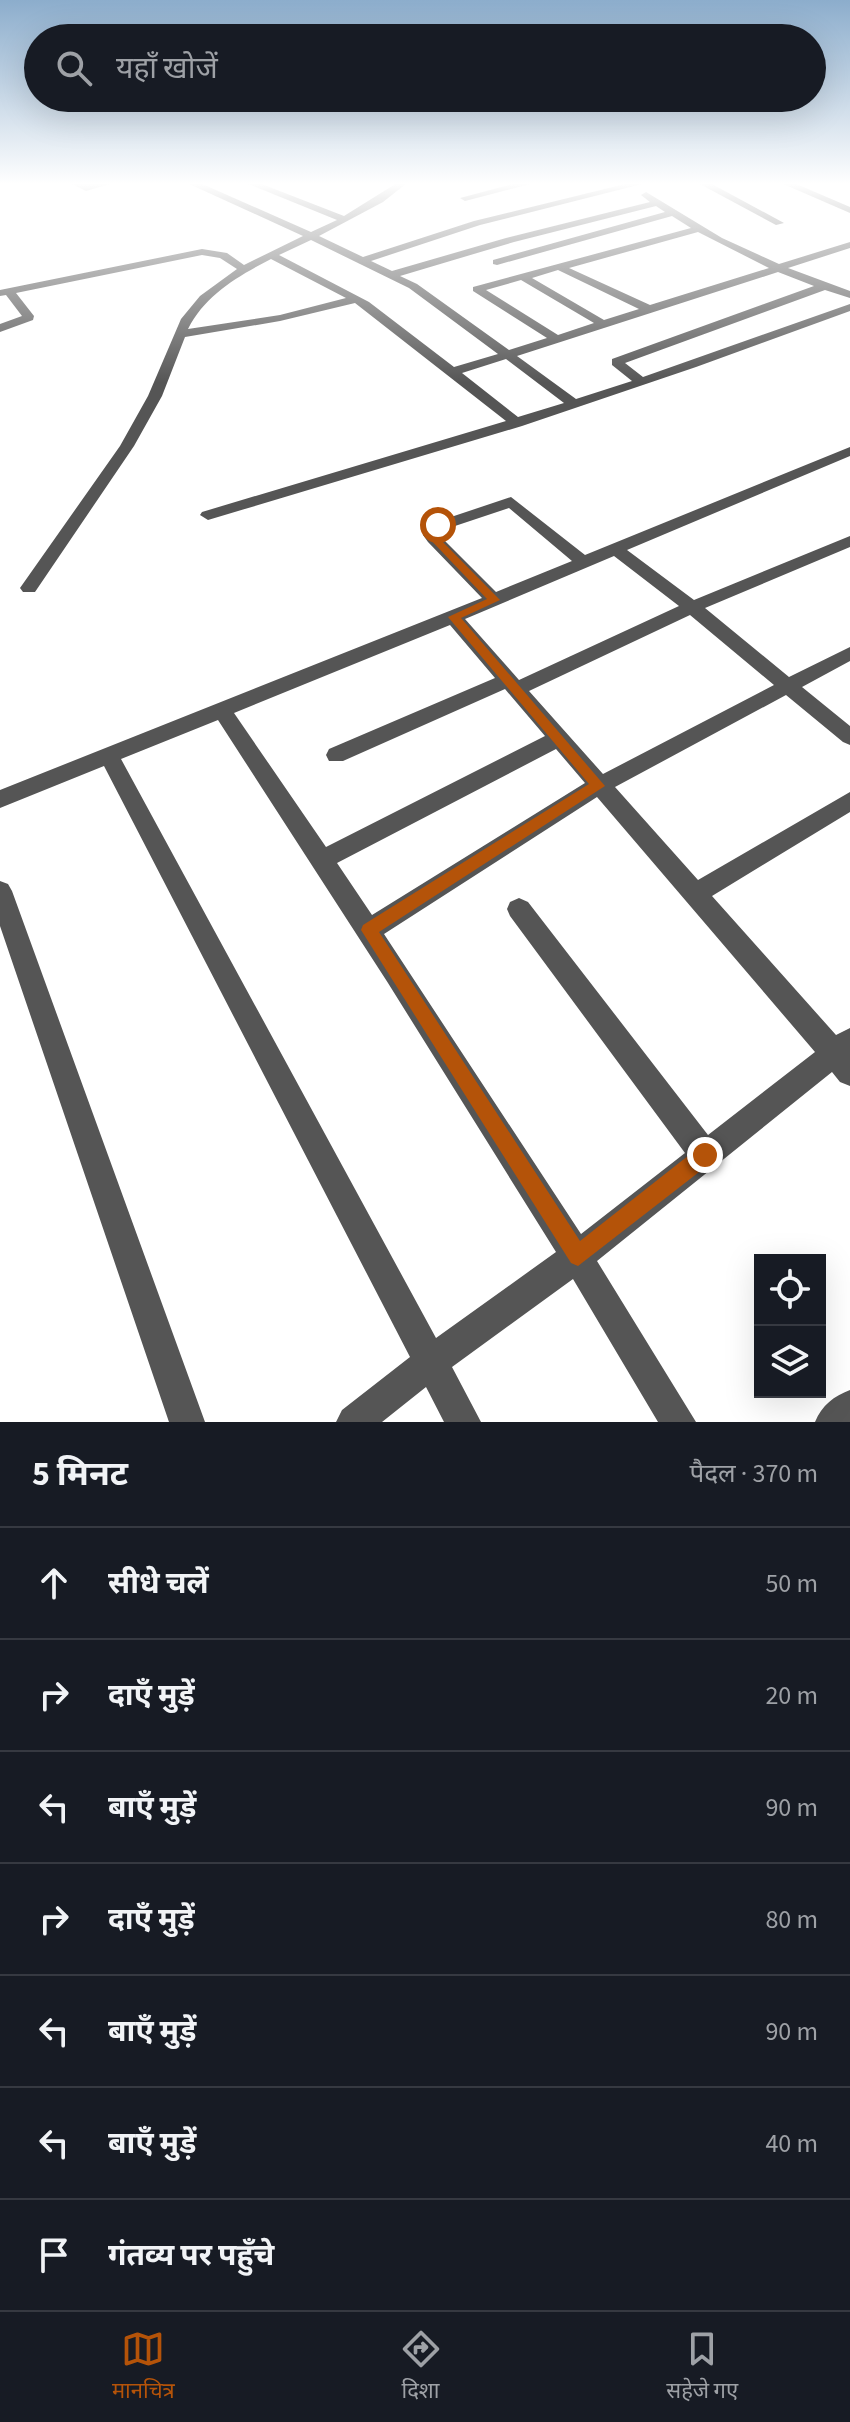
<!DOCTYPE html>
<html lang="hi">
<meta charset="utf-8">
<style>
:root{--surface:#171b24;--page:#242831;--text:#f1f3f6;--muted:#9ea1a6;--line:#363941;--accent:#b45309}
body{margin:0;font-family:"Source Sans 3","Noto Sans Devanagari",sans-serif;background:var(--page);color:var(--text)}
.controls{position:absolute;right:24px;bottom:24px;display:grid;overflow:hidden;border-radius:0px;box-shadow:0 8px 32px #0002}
.controls button{width:72px;height:72px;display:grid;place-items:center;padding:0;border:0;border-bottom:2px solid var(--line);background:var(--surface);color:var(--text);font:40px sans-serif}
.stop{position:absolute;width:24px;height:24px;margin:-18px;border:6px solid #b45309;border-radius:50%;background:#fff}
.stop.end{background:#b45309;border-color:#fff;box-shadow:0 2px 8px #0008}
.list{margin:0;padding:0;list-style:none}
h2{display:flex;justify-content:space-between;align-items:center;height:104px;margin:0;padding:0 32px;font-size:34px}
h2 small{font-size:26px;font-weight:400;color:var(--muted)}
.list li{display:grid;grid-template-columns:52px 1fr auto;gap:24px;align-items:center;box-sizing:border-box;height:112px;padding:0 32px;border-top:2px solid var(--line)}
.list b{display:block;font-size:30px;white-space:nowrap}
.list em{font-size:26px;font-style:normal;color:var(--muted)}
.icon{flex:none;width:44px;height:44px;fill:none;stroke:currentColor;stroke-width:2;stroke-linecap:round;stroke-linejoin:round}
.map{position:relative;flex:none;width:850px;height:1422px;overflow:hidden}
.search{position:absolute;background:var(--surface);box-shadow:0 8px 32px #0002;left:24px;right:24px;top:24px;height:88px;display:flex;align-items:center;gap:20px;box-sizing:border-box;padding:0 28px;border-radius:44px;color:var(--muted);font-size:30px}
.sheet{height:888px;background:var(--surface)}
nav{display:flex;justify-content:space-around;align-items:center;box-sizing:border-box;height:112px;border-top:2px solid var(--line);background:var(--surface);font-size:22px;color:var(--muted)}
nav a{display:grid;justify-items:center;gap:4px}
nav .on{color:var(--accent)}
.map>svg:first-child{display:block}
.lines{fill:none;stroke-linecap:round;stroke-linejoin:round}
.minor{fill:#555;fill-rule:evenodd}
.route{fill:#b45309}
</style>
<div class="map">
<svg width="850" height="1422" viewBox="0 0 850 1422">
<rect width="100%" height="100%" fill="#fff"/>
<g class="lines">
<path class="minor" d="M 70,183 L 113,183 L 86,191 Z
M 187,183 L 200,183 L 311,232 L 337,220 L 246,183 L 259,183 L 344,216 L 397,183 L 407,183 L 383,202 L 319,236 L 363,257 L 474,221 L 629,183 L 646,183 L 480,225 L 371,261 L 392,271 L 506,238 L 650,202 L 641,195 L 646,192 L 722,238 L 779,264 L 850,242 L 850,248 L 788,268 L 850,291 L 850,298 L 825,290 L 625,363 L 643,377 L 850,304 L 850,311 L 696,367 L 522,426 L 208,520 L 200,515 L 202,512 L 506,421 L 355,303 L 280,321 L 185,337 L 162,396 L 134,446 L 35,592 L 23,592 L 20,588 L 120,446 L 148,396 L 181,319 L 200,296 L 237,269 L 220,258 L 202,255 L 16,293 L 34,316 L 33,320 L 0,332 L 0,324 L 22,316 L 6,295 L 0,296 L 0,290 L 202,249 L 227,253 L 244,265 L 303,236 ZM 656,206 L 665,212 L 493,260 L 493,264 L 497,265 L 672,216 L 691,228 L 473,287 L 473,291 L 547,338 L 509,350 L 417,284 L 400,276 L 514,242 ZM 698,232 L 769,268 L 650,305 L 569,268 ZM 311,240 L 409,288 L 498,354 L 454,367 L 369,302 L 279,255 ZM 271,259 L 346,298 L 280,315 L 188,329 C 205,295 238,276 271,259 ZM 558,270 L 639,309 L 604,320 L 532,278 ZM 778,272 L 814,286 L 612,359 L 612,365 L 632,381 L 576,399 L 517,356 ZM 521,280 L 594,323 L 558,335 L 486,290 ZM 506,359 L 564,403 L 518,417 L 462,373 Z
M 517,183 L 534,183 L 465,201 L 460,198 Z
M 698,183 L 710,183 L 784,223 L 776,225 Z
M 781,183 L 794,183 L 850,207 L 850,213 Z
M 850,447 L 850,456 L 627,550 L 694,600 L 850,536 L 850,547 L 705,608 L 789,677 L 850,647 L 850,661 L 802,687 L 850,726 L 850,745 L 843,742 L 786,695 L 615,787 L 698,880 L 850,792 L 850,812 L 712,896 L 836,1035 L 850,1028 L 850,1086 L 840,1082 L 832,1072 L 597,1261 L 696,1422 L 658,1422 L 573,1279 L 452,1367 L 481,1422 L 444,1422 L 426,1387 L 382,1422 L 336,1422 L 342,1410 L 410,1357 L 104,766 L 0,808 L 0,790 L 482,598 L 428,542 L 423,535 L 427,525 L 511,497 L 585,555 ZM 509,508 L 572,561 L 496,592 L 439,535 L 440,531 ZM 614,556 L 679,606 L 519,680 L 465,619 ZM 690,615 L 774,685 L 603,774 L 529,691 ZM 450,625 L 495,678 L 329,749 L 326,755 L 329,761 L 343,761 L 505,689 L 545,736 L 326,847 L 234,713 ZM 218,720 L 388,983 L 556,1252 L 436,1338 L 121,759 ZM 556,749 L 585,783 L 372,915 L 337,863 ZM 597,797 L 815,1052 L 708,1135 L 528,902 L 519,898 L 510,902 L 507,909 L 510,916 L 685,1153 L 581,1234 L 384,934 Z
M 0,881 L 8,884 L 12,891 L 205,1422 L 169,1422 L 0,926 Z
M 850,1390 L 850,1422 L 815,1422 C 822,1405 834,1396 850,1390 Z"/>
</g>
<linearGradient id="sky" x2="0" y2="1"><stop stop-color="#8cadcc"/><stop offset="0.48" stop-color="#fff"/><stop offset="1" stop-color="#fff" stop-opacity="0"/></linearGradient>
<rect width="850" height="383" fill="url(#sky)"/>
<path class="route" d="M 434,522 L 443,525 L 436,535 L 500,600 L 461,618 L 605,786 L 379,932 L 580,1241 L 698,1148 L 705,1145 L 712,1148 L 715,1155 L 712,1162 L 578,1266 L 571,1263 L 361,930 L 363,925 L 589,784 L 448,617 L 487,599 L 426,535 Z"/>
</svg>
<div class="controls">
<button><svg class="icon" aria-label="locate" viewBox="0 0 24 24"><circle cx="12" cy="12" r="6"/><path d="M12 2v4M12 18v4M2 12h4M18 12h4"/></svg></button>
<button><svg class="icon" aria-label="layers" viewBox="0 0 24 24"><path d="M12 4l9 5-9 5-9-5zM3 14l9 5 9-5"/></svg></button>
</div>
<div class="stop" style="left:438px;top:525px"></div>
<div class="stop end" style="left:705px;top:1155px"></div>
<div class="search"><svg class="icon" aria-label="search" viewBox="0 0 24 24"><circle cx="10" cy="10" r="6"/><path d="M15 15l6 6"/></svg>यहाँ खोजें</div>
</div>
<section class="sheet">
<h2>5 मिनट<small>पैदल · 370 m</small></h2>
<ul class="list">
<li><svg class="icon" aria-label="ahead" viewBox="0 0 24 24"><path d="M12 20V5M6 11l6-6 6 6"/></svg><div><b>सीधे चलें</b></div><em>50 m</em></li>
<li><svg class="icon" aria-label="right" viewBox="0 0 24 24"><path d="M7 20v-9h11M14 6l5 5-5 5"/></svg><div><b>दाएँ मुड़ें</b></div><em>20 m</em></li>
<li><svg class="icon" aria-label="left" viewBox="0 0 24 24"><path d="M17 20v-9H6M10 6l-5 5 5 5"/></svg><div><b>बाएँ मुड़ें</b></div><em>90 m</em></li>
<li><svg class="icon" aria-label="right" viewBox="0 0 24 24"><path d="M7 20v-9h11M14 6l5 5-5 5"/></svg><div><b>दाएँ मुड़ें</b></div><em>80 m</em></li>
<li><svg class="icon" aria-label="left" viewBox="0 0 24 24"><path d="M17 20v-9H6M10 6l-5 5 5 5"/></svg><div><b>बाएँ मुड़ें</b></div><em>90 m</em></li>
<li><svg class="icon" aria-label="left" viewBox="0 0 24 24"><path d="M17 20v-9H6M10 6l-5 5 5 5"/></svg><div><b>बाएँ मुड़ें</b></div><em>40 m</em></li>
<li><svg class="icon" aria-label="arrive" viewBox="0 0 24 24"><path d="M6 21V4h12l-3 4 3 4H6"/></svg><div><b>गंतव्य पर पहुँचे</b></div></li>
</ul>
</section>
<nav>
<a class="on"><svg class="icon" aria-label="map" viewBox="0 0 24 24"><path d="M3 6l6-2 6 2 6-2v14l-6 2-6-2-6 2zM9 4v14M15 6v14"/></svg>मानचित्र</a>
<a><svg class="icon" aria-label="directions" viewBox="0 0 24 24"><path d="M12 3l9 9-9 9-9-9zM9 14v-3h6M13 9l2 2-2 2"/></svg>दिशा</a>
<a><svg class="icon" aria-label="saved" viewBox="0 0 24 24"><path d="M7 4h10v16l-5-4-5 4z"/></svg>सहेजे गए</a>
</nav>
